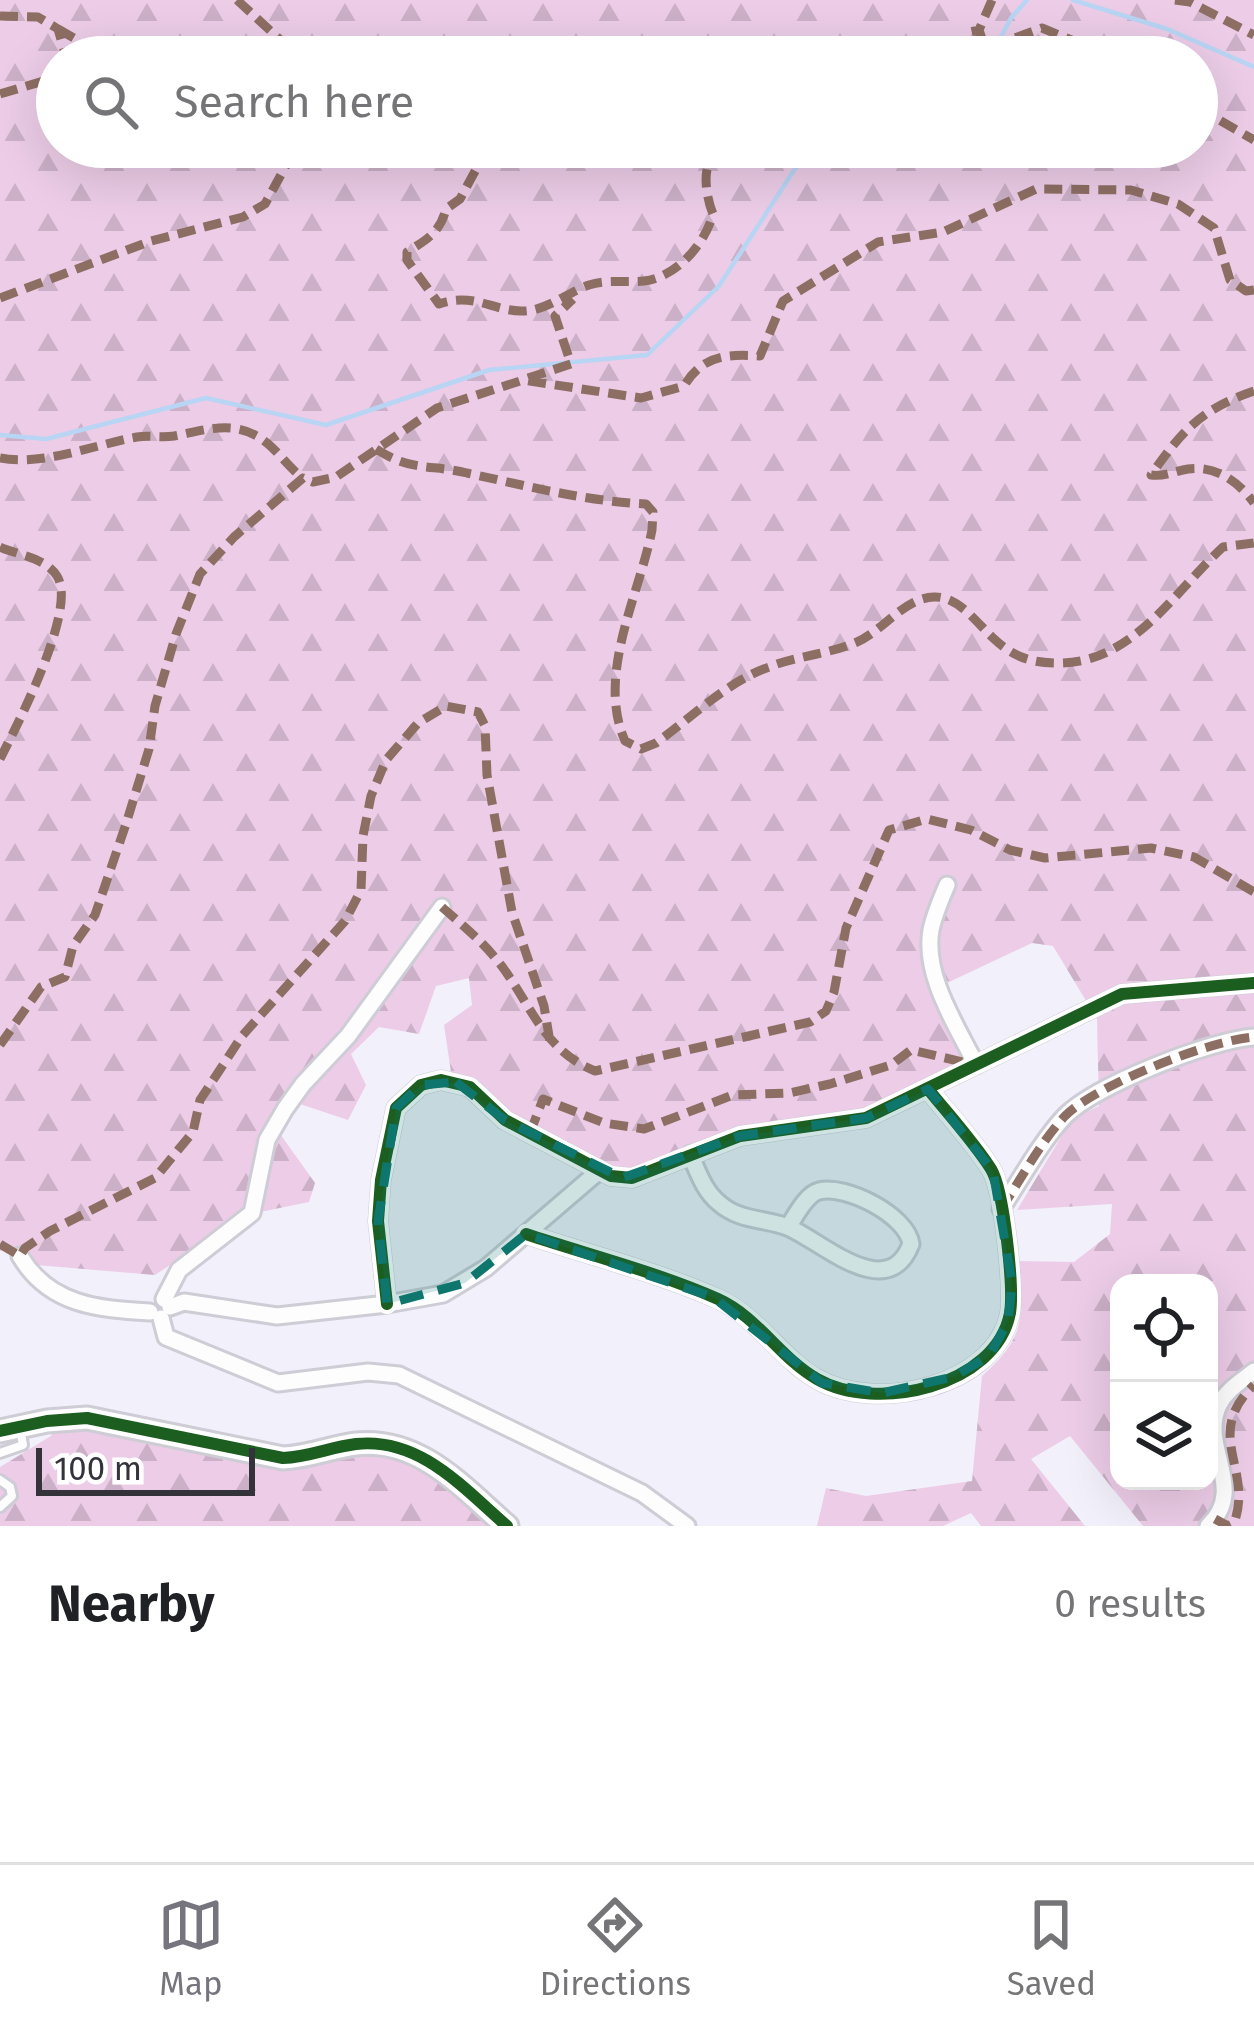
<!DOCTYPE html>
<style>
:root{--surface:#fff;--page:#f6f6f6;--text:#202124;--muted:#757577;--line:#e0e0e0;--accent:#76757e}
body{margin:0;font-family:"Fira Sans",sans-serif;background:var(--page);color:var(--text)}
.controls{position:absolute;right:36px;bottom:36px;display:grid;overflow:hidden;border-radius:24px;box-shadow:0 12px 48px #0002}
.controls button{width:108px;height:108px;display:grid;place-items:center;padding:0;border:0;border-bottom:3px solid var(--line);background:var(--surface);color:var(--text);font:60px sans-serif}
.scale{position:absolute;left:36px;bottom:30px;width:219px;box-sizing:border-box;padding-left:12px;border:6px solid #34333c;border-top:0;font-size:33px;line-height:42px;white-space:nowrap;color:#34333c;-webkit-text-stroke:9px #fff;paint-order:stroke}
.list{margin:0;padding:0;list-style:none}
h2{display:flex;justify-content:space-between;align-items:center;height:156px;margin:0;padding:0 48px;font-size:51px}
h2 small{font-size:39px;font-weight:400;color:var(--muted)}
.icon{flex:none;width:66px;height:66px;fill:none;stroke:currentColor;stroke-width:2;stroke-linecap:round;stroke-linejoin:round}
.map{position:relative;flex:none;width:1254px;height:1526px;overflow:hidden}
.search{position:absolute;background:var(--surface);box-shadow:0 12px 48px #0002;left:36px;right:36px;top:36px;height:132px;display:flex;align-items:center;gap:30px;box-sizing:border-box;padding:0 42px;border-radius:66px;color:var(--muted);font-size:45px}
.sheet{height:336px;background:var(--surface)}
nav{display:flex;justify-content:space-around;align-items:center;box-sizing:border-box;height:168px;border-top:3px solid var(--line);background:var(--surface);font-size:33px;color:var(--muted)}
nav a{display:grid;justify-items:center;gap:6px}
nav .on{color:var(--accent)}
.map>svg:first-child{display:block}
.forest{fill:url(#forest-firs);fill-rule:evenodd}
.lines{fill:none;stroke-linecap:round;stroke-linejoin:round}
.stream{stroke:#b8d5f4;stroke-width:4.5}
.lane-casing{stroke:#ceccd5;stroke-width:14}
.street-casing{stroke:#ceccd5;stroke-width:21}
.secondary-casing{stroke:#ceccd5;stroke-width:27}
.lane{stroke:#fdfdfe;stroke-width:8}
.street{stroke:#fdfdfe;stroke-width:15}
.secondary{stroke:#faf8fc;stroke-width:21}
.quiet{stroke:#8d6e63;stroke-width:9;stroke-dasharray:18 9;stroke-linecap:butt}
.cycleway-casing{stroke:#fff;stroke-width:20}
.cycleway{stroke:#1b5e20;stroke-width:12}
.marked{fill:#0f766e;fill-opacity:0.2;stroke:#0f766e;stroke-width:9;stroke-dasharray:24 15;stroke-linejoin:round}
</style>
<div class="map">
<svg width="1254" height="1526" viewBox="0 0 1254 1526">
<defs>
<pattern id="forest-firs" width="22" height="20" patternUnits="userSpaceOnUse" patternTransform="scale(3)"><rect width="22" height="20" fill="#eccce7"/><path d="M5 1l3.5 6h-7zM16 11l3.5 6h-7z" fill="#cbb0c7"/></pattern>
</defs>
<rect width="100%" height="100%" fill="#f2f0fa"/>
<path class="forest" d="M 0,0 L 1254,0 L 1254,1526 L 1143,1526 L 1070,1436 L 1031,1459 L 1085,1526 L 981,1526 L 971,1513 L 943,1526 L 817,1526 L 826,1488 L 866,1496 L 972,1481 L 982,1376 C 1026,1337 1024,1317 1017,1261 L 1074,1262 L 1110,1234 L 1112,1204 L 1017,1210 L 1072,1119 L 1099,1106 L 1097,1019 L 1053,946 L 1032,943 L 930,991 L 967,1064 L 872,1112 L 755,1127 L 626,1172 C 595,1166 554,1150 528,1131 C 500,1111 482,1087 451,1072 L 444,1025 L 472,1005 L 469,978 L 436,986 L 419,1034 L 379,1027 L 351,1054 L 366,1085 L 348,1120 L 294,1102 L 278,1131 L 315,1183 L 309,1202 L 246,1215 L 155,1275 L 36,1265 L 25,1248 L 0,1251 ZM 57,57 L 1197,57 L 1197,147 L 57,147 ZM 1119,1283 L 1209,1283 L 1209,1481 L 1119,1481 Z
M 59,1413 L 247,1450 L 427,1451 L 517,1526 L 0,1526 L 0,1467 L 51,1436 Z"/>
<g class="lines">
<path class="stream" d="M 1073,0 L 1167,29 L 1254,67
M 990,57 L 1011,18 L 1027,0
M 0,435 L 46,439 L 206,398 L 326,425 L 489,370 L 647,355 L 719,286 L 800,161 L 843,147"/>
<defs>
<path id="lane" d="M 0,1453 L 23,1445 L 20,1428
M 0,1480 L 10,1487 L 12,1496 L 0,1507"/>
<path id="street" d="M 947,885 C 941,899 934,915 931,930 C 923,976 957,1026 976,1065
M 690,1154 C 698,1172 704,1191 719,1203 C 740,1222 767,1218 790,1228 C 823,1243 888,1304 911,1244 C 907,1215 845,1184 819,1191 C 806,1194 795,1217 788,1227
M 1001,1209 C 1021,1179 1040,1143 1065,1116 C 1096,1085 1210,1040 1254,1037
M 526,1234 C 589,1255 657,1272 718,1299 C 758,1317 780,1358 817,1379 C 876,1413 996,1387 1010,1313 C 1014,1288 1004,1190 991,1169 C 973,1141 949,1115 928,1089
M 20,1256 C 49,1305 97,1309 150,1312
M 164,1299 L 179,1270 L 252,1213 L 267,1140 L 285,1109 L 303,1084 L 348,1036 L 442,907
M 387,1304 L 378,1221 L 381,1180 L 396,1108 L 421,1085 L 441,1080 L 470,1087 L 505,1120 L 611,1176 L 632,1178 L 740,1136 L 866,1118 L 1122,994 L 1254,983
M 170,1307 L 184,1302 L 277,1316 L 387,1304 L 443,1294 L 486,1268 L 599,1171
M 161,1318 L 166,1337 L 278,1383 L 368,1372 L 399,1375 L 642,1493 L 687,1526
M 1208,1526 C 1248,1488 1199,1447 1219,1405 C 1226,1390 1242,1381 1254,1371"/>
<path id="secondary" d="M 0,1431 L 47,1421 L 87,1418 L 283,1458 C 309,1457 331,1447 356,1444 C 420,1437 463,1488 507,1526"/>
</defs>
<use href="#lane" class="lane-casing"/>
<use href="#street" class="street-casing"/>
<use href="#secondary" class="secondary-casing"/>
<use href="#lane" class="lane"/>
<use href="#street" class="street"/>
<use href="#secondary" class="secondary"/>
<path class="quiet" d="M 237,0 L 299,57
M 992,0 L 979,30 L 983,42 L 990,47 L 1042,28 L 1113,57
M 1175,0 L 1190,2 L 1254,35
M 0,16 L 38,17 L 58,29 L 66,57
M 58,29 L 107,57
M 966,57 L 970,32 L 979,30
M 0,94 L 57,77
M 1197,107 L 1254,140
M 488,147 L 460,199 L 446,209 C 440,233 426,240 407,252 L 407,260 L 439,304 C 473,292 490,310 521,311 C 545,312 566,293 589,285 C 607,279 625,283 644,281 C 677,277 705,244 713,214 C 707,200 701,169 713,157 C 720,150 733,151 741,147
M 0,298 L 151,241 L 243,217 L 265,204 L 296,147
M 528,378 L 571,364 L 555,316 L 573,299
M 1254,391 C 1201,409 1182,431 1151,475 C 1164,477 1175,471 1188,469 C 1216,465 1239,482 1254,503
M 376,449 C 412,472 430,464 467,473 C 527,486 585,501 646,504 L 653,512 L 652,530 C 639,596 596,675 625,741 L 641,749 L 656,743 C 691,718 728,681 769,667 C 797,656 829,654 857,642 C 884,630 904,598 934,597 C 958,596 976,622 992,637 C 1012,656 1029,663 1057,663 C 1132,664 1173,593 1223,547 L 1254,543
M 0,458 C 44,466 93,445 137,437 C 149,435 161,438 174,436 C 201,431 229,421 255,435 C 275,445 286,466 303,478
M 0,547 C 18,555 46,558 57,576 C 78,609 17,725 0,759
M 442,907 C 461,924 481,940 497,960 C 530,1001 542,1050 595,1071 L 810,1022 L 826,1011 L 834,992 L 846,928 L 889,830 L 927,819 L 971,830 L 1010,850 L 1045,858 L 1151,848 L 1194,857 L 1254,892
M 0,1045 L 41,987 L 65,977 L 73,946 L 95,915 L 126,824 L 149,749 L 155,706 L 176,634 L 200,574 L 234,537 L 303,478 L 313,482 L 336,477 L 437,408 L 523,380 L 641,398 L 684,386 C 703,355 726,354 760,356 L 783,301 L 878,242 L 943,232 L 1036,189 L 1131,190 L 1178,204 L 1214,228 L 1230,280 L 1246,291 L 1254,290
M 530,1133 L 543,1099 L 604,1123 L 644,1129 L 733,1095 L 789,1093 L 830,1084 L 891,1065 L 911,1050 L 976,1065
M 1001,1209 C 1021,1179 1040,1143 1065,1116 C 1096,1085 1210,1040 1254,1037
M 0,1244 L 20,1256 L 25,1248 L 50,1231 L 155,1178 L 193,1132 L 200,1100 L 242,1036 L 345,921 L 361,890 L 363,836 L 371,796 L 386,760 L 418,723 L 446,706 L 478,712 L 485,726 L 487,775 L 512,912 L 544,1006 L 550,1042
M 1215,1519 L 1228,1526 L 1234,1523 C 1254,1469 1202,1435 1254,1385"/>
<defs>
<path id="cycleway" d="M 526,1234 C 589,1255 657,1272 718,1299 C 758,1317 780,1358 817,1379 C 876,1413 996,1387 1010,1313 C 1014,1288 1004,1190 991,1169 C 973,1141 949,1115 928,1089
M 387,1304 L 378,1221 L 381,1180 L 396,1108 L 421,1085 L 441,1080 L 470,1087 L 505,1120 L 611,1176 L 632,1178 L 740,1136 L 866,1118 L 1122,994 L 1254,983
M 0,1431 L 47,1421 L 87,1418 L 283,1458 C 309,1457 331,1447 356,1444 C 420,1437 463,1488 507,1526"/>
</defs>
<use href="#cycleway" class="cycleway-casing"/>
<use href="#cycleway" class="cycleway"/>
</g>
<path class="marked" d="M 456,1082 L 505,1120 L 622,1178 L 740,1136 L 866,1118 L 928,1089 L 993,1171 L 1012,1283 L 1008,1322 L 989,1356 L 953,1377 L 882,1393 L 822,1383 L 713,1297 L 526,1234 L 465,1283 L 387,1304 L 378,1221 L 396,1108 L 421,1085 Z"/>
</svg>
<div class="controls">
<button><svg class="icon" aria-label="locate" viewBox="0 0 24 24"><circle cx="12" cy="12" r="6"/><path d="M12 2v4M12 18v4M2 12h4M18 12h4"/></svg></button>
<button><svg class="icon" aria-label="layers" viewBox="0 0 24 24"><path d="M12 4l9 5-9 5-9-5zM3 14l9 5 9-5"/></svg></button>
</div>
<div class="scale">100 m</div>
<div class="search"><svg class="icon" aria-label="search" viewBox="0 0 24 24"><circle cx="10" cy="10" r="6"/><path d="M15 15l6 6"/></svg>Search here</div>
</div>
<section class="sheet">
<h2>Nearby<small>0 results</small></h2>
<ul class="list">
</ul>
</section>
<nav>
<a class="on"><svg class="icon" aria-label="map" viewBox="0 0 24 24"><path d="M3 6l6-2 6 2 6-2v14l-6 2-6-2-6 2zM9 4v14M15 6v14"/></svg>Map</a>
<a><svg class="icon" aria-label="directions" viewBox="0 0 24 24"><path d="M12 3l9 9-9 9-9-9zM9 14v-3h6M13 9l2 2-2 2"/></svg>Directions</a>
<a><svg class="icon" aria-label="saved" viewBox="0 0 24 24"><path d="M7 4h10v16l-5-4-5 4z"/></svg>Saved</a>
</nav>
